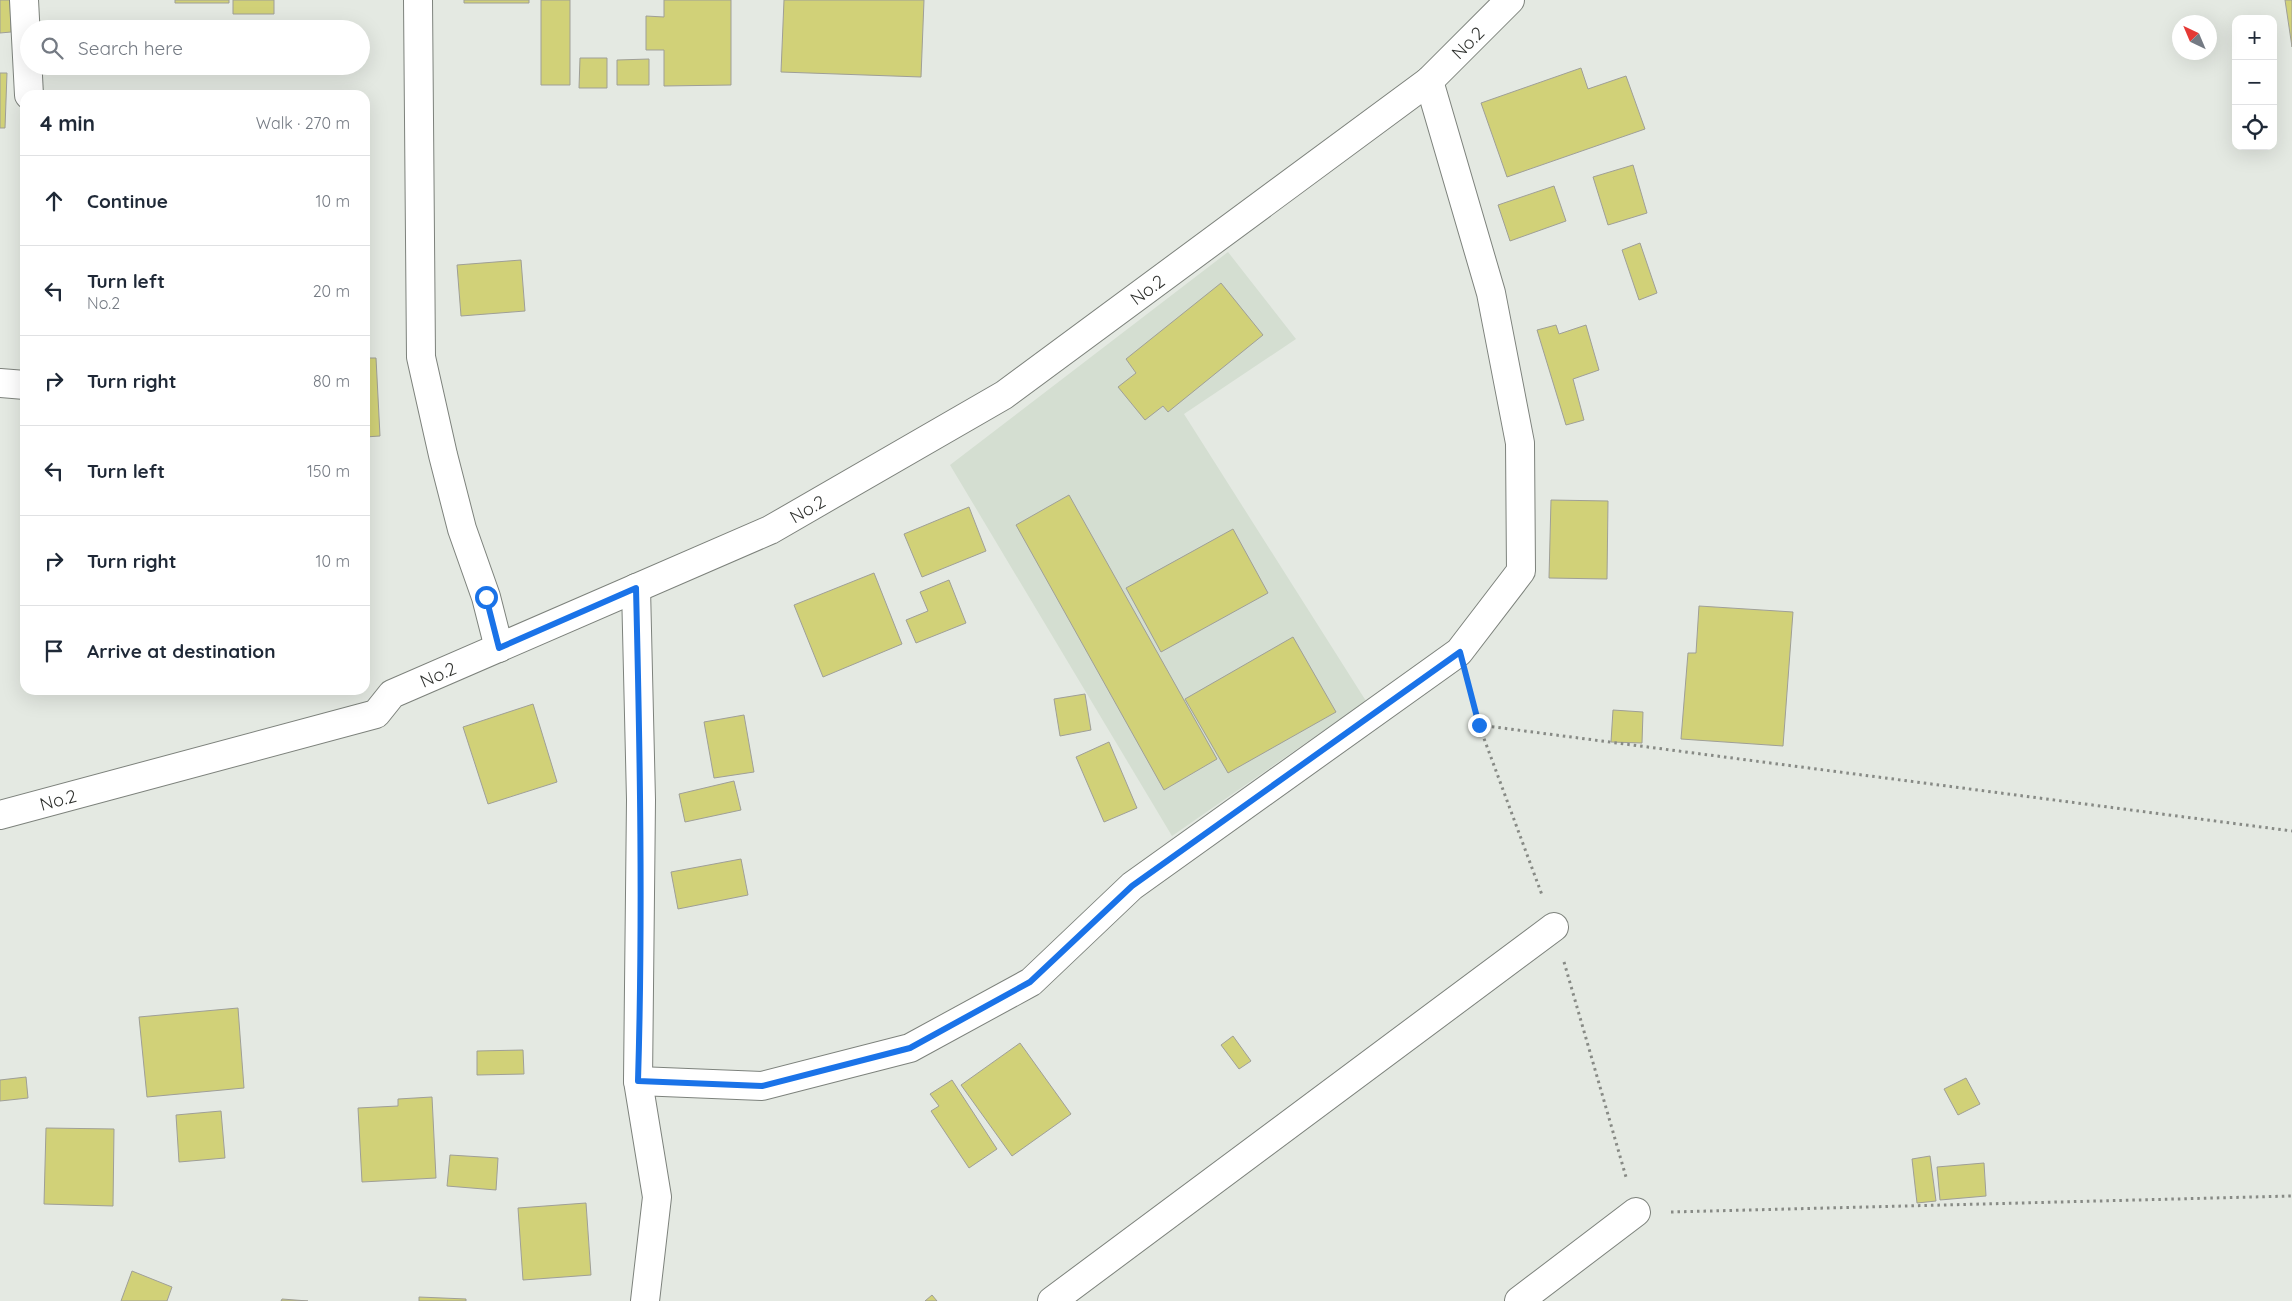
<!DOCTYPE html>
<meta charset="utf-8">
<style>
:root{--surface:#fff;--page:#f2f2f3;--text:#1f2937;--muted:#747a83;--line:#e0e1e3}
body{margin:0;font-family:Quicksand,sans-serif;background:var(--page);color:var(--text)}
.controls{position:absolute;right:15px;top:15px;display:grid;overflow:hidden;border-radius:10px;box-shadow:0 5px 20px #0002}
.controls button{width:45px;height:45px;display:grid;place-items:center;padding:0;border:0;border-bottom:1px solid var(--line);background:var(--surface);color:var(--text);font:25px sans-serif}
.compass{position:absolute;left:2172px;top:15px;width:45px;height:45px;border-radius:50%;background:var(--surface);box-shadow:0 5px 20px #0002;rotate:316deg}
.stop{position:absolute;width:15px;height:15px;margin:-11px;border:4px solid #1a73e8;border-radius:50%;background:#fff}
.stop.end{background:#1a73e8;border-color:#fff;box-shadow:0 1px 5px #0008}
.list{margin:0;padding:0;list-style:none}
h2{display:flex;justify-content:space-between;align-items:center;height:65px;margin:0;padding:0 20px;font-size:21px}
h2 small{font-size:16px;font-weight:400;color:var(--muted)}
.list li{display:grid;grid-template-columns:32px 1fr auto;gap:15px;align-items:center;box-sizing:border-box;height:90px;padding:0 20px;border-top:1px solid var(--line)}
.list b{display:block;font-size:19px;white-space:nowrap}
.list p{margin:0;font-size:16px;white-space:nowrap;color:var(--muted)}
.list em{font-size:16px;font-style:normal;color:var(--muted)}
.icon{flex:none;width:28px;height:28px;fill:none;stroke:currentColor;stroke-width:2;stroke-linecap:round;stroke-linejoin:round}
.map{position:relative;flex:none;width:2292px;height:1301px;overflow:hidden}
.search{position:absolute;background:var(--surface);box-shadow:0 5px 20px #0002;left:20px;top:20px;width:350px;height:55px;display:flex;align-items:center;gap:12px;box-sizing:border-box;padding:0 18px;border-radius:28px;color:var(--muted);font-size:19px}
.panel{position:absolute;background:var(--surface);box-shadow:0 5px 20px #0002;left:20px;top:90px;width:350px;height:605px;border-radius:15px}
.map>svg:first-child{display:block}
.built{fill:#d4ded1}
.building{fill:#d1d178;stroke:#9f9f97}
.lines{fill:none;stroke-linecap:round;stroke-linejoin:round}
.minor-casing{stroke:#7d827c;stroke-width:30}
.path{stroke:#878a85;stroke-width:3;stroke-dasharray:2.5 4;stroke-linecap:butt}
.minor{stroke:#fff;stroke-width:28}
.route{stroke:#1a73e8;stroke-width:6}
.labels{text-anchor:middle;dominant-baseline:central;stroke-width:4.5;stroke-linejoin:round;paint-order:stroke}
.street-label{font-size:18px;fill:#313330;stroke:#f1f7f0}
</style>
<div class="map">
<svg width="2292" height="1301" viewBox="0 0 2292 1301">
<rect width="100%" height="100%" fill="#e4e9e2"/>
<path class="built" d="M 1228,252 L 1296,339 L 1184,414 L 1366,701 L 1172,836 L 950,465 Z"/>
<path class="building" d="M 0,0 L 10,0 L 11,32 L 0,33 Z
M 175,0 L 229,0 L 229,3 L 175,3 Z
M 233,0 L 274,0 L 274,14 L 233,14 Z
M 464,0 L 529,0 L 529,3 L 464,3 Z
M 541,0 L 570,0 L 570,85 L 541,85 Z
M 664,0 L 731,0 L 731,85 L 664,86 L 664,50 L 646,50 L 646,16 L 664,17 Z
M 784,0 L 924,0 L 921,77 L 781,72 Z
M 2285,0 L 2292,0 L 2292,47 Z
M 200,28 L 267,28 L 267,29 L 200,29 Z
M 580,58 L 607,58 L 607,88 L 579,88 Z
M 649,59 L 649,85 L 617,85 L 617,60 Z
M 1581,68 L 1588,89 L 1626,76 L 1645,129 L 1507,177 L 1481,103 Z
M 0,73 L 7,73 L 5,128 L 0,128 Z
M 1633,165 L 1647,213 L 1608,225 L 1593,177 Z
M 1554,186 L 1566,221 L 1510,241 L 1498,205 Z
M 1640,243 L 1657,293 L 1639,300 L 1622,250 Z
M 521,260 L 525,311 L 461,316 L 457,265 Z
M 1221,283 L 1263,335 L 1168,412 L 1163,406 L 1145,420 L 1118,387 L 1136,373 L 1126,359 Z
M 1556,325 L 1559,334 L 1586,325 L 1599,370 L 1573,379 L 1584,420 L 1566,425 L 1537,330 Z
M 365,358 L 376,358 L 380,436 L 365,437 Z
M 1069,495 L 1217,759 L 1164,790 L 1016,525 Z
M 1551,500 L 1608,501 L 1607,579 L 1549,578 Z
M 969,507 L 986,551 L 922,577 L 904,534 Z
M 1233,529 L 1268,593 L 1161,652 L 1126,588 Z
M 874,573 L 902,644 L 823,677 L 794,605 Z
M 949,580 L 966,623 L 916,643 L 906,620 L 928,611 L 920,592 Z
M 1699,606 L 1793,612 L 1783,746 L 1681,739 L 1688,653 L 1696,653 Z
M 1293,637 L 1336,712 L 1228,773 L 1185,699 Z
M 1085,694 L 1091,730 L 1060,736 L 1054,699 Z
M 533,704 L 557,782 L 488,804 L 463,727 Z
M 1613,710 L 1643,712 L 1642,743 L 1611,742 Z
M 744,715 L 754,772 L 714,778 L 704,722 Z
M 1109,742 L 1137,808 L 1104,822 L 1076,757 Z
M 734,781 L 741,810 L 685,822 L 679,794 Z
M 741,859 L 748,895 L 678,909 L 671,872 Z
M 238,1008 L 244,1088 L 147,1097 L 139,1017 Z
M 1233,1036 L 1251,1061 L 1239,1069 L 1221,1045 Z
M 1020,1043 L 1071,1114 L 1012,1156 L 961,1085 Z
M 523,1050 L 524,1074 L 477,1075 L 477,1051 Z
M 26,1077 L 28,1098 L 0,1101 L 0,1080 Z
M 1966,1078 L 1980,1104 L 1958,1115 L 1944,1089 Z
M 952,1080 L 997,1149 L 969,1168 L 931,1111 L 939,1106 L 930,1094 Z
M 432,1097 L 436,1178 L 362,1182 L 358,1108 L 398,1106 L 398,1099 Z
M 221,1111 L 225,1158 L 179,1162 L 176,1115 Z
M 46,1128 L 114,1129 L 113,1206 L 44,1204 Z
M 450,1155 L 498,1158 L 496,1190 L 447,1186 Z
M 1930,1156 L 1936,1201 L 1917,1203 L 1912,1159 Z
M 1984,1163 L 1986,1196 L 1940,1200 L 1937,1167 Z
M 586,1203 L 591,1275 L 523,1280 L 518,1208 Z
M 132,1271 L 172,1287 L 167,1301 L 121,1301 Z
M 932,1295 L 937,1301 L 925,1301 Z
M 419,1297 L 466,1299 L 466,1301 L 419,1301 Z
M 282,1299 L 308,1301 L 281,1301 Z"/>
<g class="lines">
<defs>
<g id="minor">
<path d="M 24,0 L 29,95"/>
<path d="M 418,0 L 421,357 L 443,455 L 462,529 L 486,597 L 499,648"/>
<path d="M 0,383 L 25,385"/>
<path d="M 636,588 L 641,800 L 638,1081 L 657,1197 L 645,1301"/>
<path id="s1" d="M 0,815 L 376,714 L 392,694 L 770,530 L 1004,395 L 1429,81 L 1510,0"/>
<path d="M 638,1081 L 762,1086 L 910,1048 L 1031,982 L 1132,886 L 1459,652 L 1521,571 L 1520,443 L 1491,293 L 1429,81"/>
<path d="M 1052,1301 L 1554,927"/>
<path d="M 1519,1301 L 1636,1212"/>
</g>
</defs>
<use href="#minor" class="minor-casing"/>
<path class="path" d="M 1469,689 L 1479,725 L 1542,895
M 1479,725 L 2292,831
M 1564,962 L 1626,1177
M 1671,1212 L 2292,1196"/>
<use href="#minor" class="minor"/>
</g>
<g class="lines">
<path class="route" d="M 486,597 L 499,648 L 636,588 C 640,752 643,916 638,1081 L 762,1086 L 910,1048 L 1030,982 L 1132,886 L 1460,652 L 1479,725"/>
</g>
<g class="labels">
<g class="street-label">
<text stroke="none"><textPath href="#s1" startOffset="1680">No.2</textPath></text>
<text stroke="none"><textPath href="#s1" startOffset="1275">No.2</textPath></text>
<text stroke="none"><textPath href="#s1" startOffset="870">No.2</textPath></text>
<text stroke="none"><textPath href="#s1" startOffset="465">No.2</textPath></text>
<text stroke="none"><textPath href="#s1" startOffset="60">No.2</textPath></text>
</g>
</g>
</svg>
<div class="controls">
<button>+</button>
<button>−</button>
<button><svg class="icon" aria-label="locate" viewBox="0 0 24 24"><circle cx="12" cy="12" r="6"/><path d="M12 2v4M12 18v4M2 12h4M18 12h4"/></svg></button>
</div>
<svg class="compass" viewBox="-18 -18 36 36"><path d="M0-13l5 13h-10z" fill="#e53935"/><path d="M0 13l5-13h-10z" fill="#747a83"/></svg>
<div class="stop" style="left:486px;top:597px"></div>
<div class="stop end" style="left:1479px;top:725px"></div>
<div class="search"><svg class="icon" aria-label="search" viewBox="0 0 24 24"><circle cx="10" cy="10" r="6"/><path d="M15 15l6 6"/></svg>Search here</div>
<section class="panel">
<h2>4 min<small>Walk · 270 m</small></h2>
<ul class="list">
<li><svg class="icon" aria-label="ahead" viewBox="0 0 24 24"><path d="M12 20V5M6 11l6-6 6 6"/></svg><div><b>Continue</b></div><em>10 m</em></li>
<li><svg class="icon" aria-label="left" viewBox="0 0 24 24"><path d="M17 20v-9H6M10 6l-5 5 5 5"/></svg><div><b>Turn left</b><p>No.2</p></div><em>20 m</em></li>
<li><svg class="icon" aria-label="right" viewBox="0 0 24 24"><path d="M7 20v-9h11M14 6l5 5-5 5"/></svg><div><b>Turn right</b></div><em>80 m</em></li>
<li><svg class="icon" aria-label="left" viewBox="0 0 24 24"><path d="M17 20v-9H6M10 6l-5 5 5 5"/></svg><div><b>Turn left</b></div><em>150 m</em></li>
<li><svg class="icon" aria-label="right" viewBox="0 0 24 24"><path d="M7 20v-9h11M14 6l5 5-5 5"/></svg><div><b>Turn right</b></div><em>10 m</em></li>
<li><svg class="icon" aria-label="arrive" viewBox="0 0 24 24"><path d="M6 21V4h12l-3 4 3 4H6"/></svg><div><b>Arrive at destination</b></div></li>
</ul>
</section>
</div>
